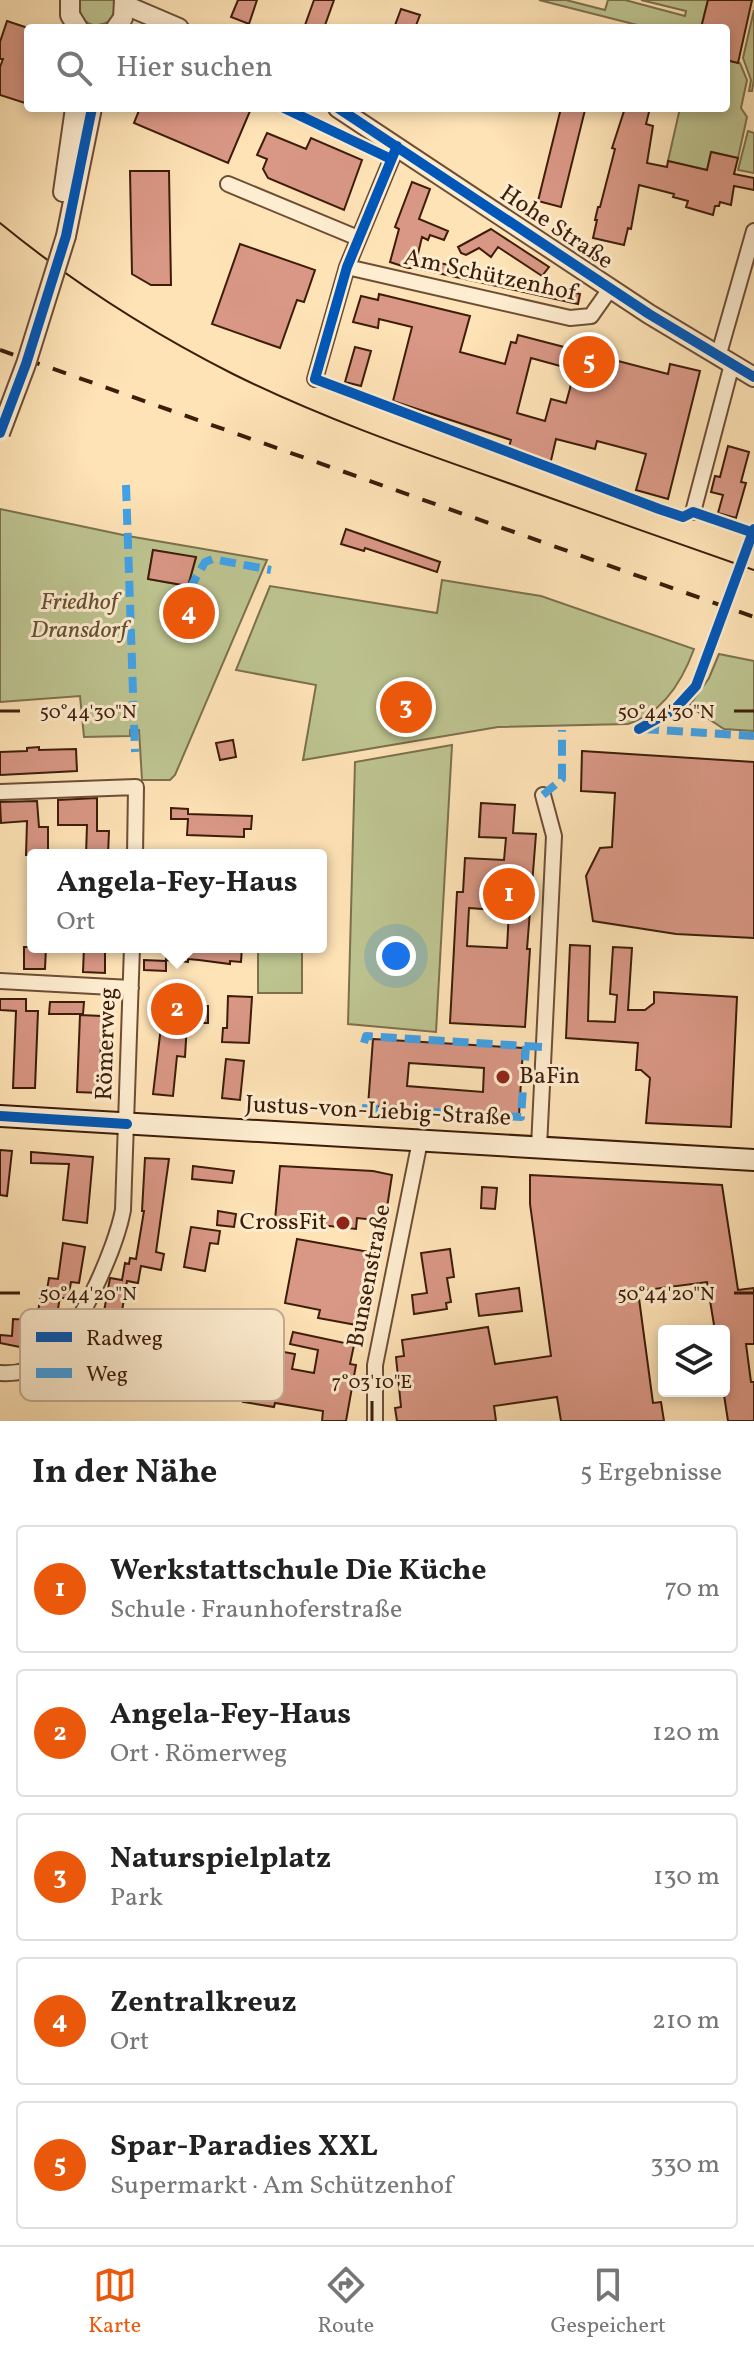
<!DOCTYPE html>
<html lang="de">
<meta charset="utf-8">
<style>
:root{--surface:#fff;--page:#f6f6f6;--text:#222;--muted:#767676;--line:#e0e0e0;--accent:#ea580c}
body{margin:0;font-family:Vollkorn,serif;background:var(--page);color:var(--text)}
.controls{position:absolute;right:24px;bottom:24px;display:grid;overflow:hidden;border-radius:8px;box-shadow:0 4px 12px #0003}
.controls button{width:72px;height:72px;display:grid;place-items:center;padding:0;border:0;border-bottom:2px solid var(--line);background:var(--surface);color:var(--text);font:40px sans-serif}
.you{position:absolute;left:396px;top:956px;width:28px;height:28px;margin:-20px;border:6px solid #fff;border-radius:50%;background:#1a73e8;box-shadow:0 0 0 12px #1a73e833}
.badge{display:grid;place-items:center;width:52px;height:52px;border-radius:50%;background:var(--accent);color:#fff;font-size:26px;font-weight:700}
.pin{position:absolute;translate:-50% -50%;border:4px solid #fff;box-shadow:0 2px 8px #0006}
.popup{position:absolute;left:27px;top:849px;width:300px;height:104px;box-sizing:border-box;display:grid;place-content:center;border-radius:8px;background:var(--surface);filter:drop-shadow(0 2px 6px #0005);font-size:26px;white-space:nowrap;color:var(--muted)}
.popup b{font-size:30px;color:var(--text)}
.popup::after{content:'';position:absolute;left:50%;top:100%;margin-left:-16px;border:16px solid transparent;border-top-color:var(--surface)}
.list{margin:0;padding:0;list-style:none}
h2{display:flex;justify-content:space-between;align-items:center;height:104px;margin:0;padding:0 32px;font-size:34px}
h2 small{font-size:26px;font-weight:400;color:var(--muted)}
.list li{display:grid;grid-template-columns:52px 1fr auto;gap:24px;align-items:center;box-sizing:border-box;height:128px;margin:0 16px 16px;padding:0 16px;border:2px solid var(--line);border-radius:8px}
.list b{display:block;font-size:30px;white-space:nowrap}
.list p{margin:0;font-size:26px;white-space:nowrap;color:var(--muted)}
.list em{font-size:26px;font-style:normal;color:var(--muted)}
.icon{flex:none;width:44px;height:44px;fill:none;stroke:currentColor;stroke-width:2;stroke-linecap:round;stroke-linejoin:round}
.map{position:relative;flex:none;width:754px;height:1421px;overflow:hidden}
.search{position:absolute;background:var(--surface);box-shadow:0 4px 12px #0003;left:24px;right:24px;top:24px;height:88px;display:flex;align-items:center;gap:20px;box-sizing:border-box;padding:0 28px;border-radius:8px;color:var(--muted);font-size:30px}
.sheet{height:824px;background:var(--surface)}
nav{display:flex;justify-content:space-around;align-items:center;box-sizing:border-box;height:112px;border-top:2px solid var(--line);background:var(--surface);font-size:22px;color:var(--muted)}
nav a{display:grid;justify-items:center;gap:4px}
nav .on{color:var(--accent)}
.map>svg:first-child{display:block}
.green{fill:#bdc490;stroke:#7d704d;stroke-width:2;fill-rule:evenodd}
.building{fill:#d99785;stroke:#3d1d0a;stroke-width:2;fill-rule:evenodd}
.lines{fill:none;stroke-linecap:round;stroke-linejoin:round}
.minor-casing{stroke:#6d4e35;stroke-width:18}
.tertiary-casing{stroke:#6d4e35;stroke-width:22}
.secondary-casing{stroke:#3d1d0a;stroke-width:24}
.minor{stroke:#feedd0;stroke-width:14}
.tertiary{stroke:#feedd0;stroke-width:18}
.secondary{stroke:#feedd0;stroke-width:20}
.tram{stroke:#3d1d0a;stroke-width:2}
.rail{stroke:#3d1d0a;stroke-width:4;stroke-dasharray:14 14;stroke-linecap:butt}
.tertiary-bridge-casing{stroke:#6d4e35;stroke-width:22;stroke-linecap:butt}
.tertiary-bridge{stroke:#feedd0;stroke-width:18}
.quiet{stroke:#3fa2e9;stroke-width:8;stroke-dasharray:16 8;stroke-linecap:butt}
.cycleway-casing{stroke:#feedd0;stroke-width:15}
.cycleway{stroke:#0057b8;stroke-width:10}
.ticks{fill:none;stroke:#3d1d0a;stroke-width:3}
.poi-dot{fill:#8f2418;stroke:#feedd0;stroke-width:3}
.labels{text-anchor:middle;dominant-baseline:central;stroke-width:6;stroke-linejoin:round;paint-order:stroke}
.street-label{font-size:24px;fill:#3d1d0a;stroke:#feedd0}
.park-label{font-size:24px;font-style:italic;fill:#634f32;stroke:#feedd0}
.poi-label{font-size:24px;fill:#3d1d0a;stroke:#feedd0;text-anchor:start}
.key{fill:#feedd0;stroke:#c4af95;stroke-width:2}
.key-label{font-size:22px;fill:#3d1d0a}
.ticks-label{font-size:20px;text-anchor:middle;fill:#3d1d0a;stroke:#feedd0;stroke-width:6;stroke-linejoin:round;paint-order:stroke}
</style>
<div class="map">
<svg width="754" height="1421" viewBox="0 0 754 1421">
<rect width="100%" height="100%" fill="#fee3b6"/>
<filter id="stains"><feTurbulence type="fractalNoise" baseFrequency=".0025" numOctaves="4"/><feColorMatrix values="0 0 0 0 .2 0 0 0 0 .09 0 0 0 0 .02 0 0 0 .5 -.17"/></filter>
<radialGradient id="worn" r=".72"><stop offset=".6" stop-color="#630" stop-opacity="0"/><stop offset="1" stop-color="#630" stop-opacity=".3"/></radialGradient>
<path class="green" d="M 79,0 L 114,0 L 115,12 L 108,22 C 89,31 78,19 79,0 Z
M 539,0 L 566,0 L 605,10 L 608,0 L 625,0 L 685,16 L 686,11 L 641,0 L 708,0 L 701,28 L 649,28 Z
M 754,10 L 754,80 L 752,91 L 749,91 L 751,80 L 743,58 Z
M 726,60 L 740,63 L 747,80 L 741,108 L 747,117 L 738,158 L 712,152 L 707,170 L 668,161 L 680,108 L 726,108 Z
M 748,131 L 754,133 L 754,173 L 738,170 Z
M 0,509 L 128,536 L 267,560 L 175,775 L 170,780 L 142,780 L 139,730 L 130,730 L 130,736 L 84,737 L 80,696 L 0,702 ZM 153,550 L 196,558 L 188,586 L 148,579 Z
M 442,580 L 541,596 L 694,649 C 682,682 663,713 628,724 L 498,727 L 303,760 L 316,685 L 236,670 L 270,586 L 437,613 Z
M 719,654 L 754,661 L 754,731 L 724,729 L 689,706 L 709,678 Z
M 452,745 L 436,1032 L 348,1024 L 355,762 Z
M 258,947 L 302,947 L 302,993 L 258,993 Z"/>
<path class="building" d="M 238,0 L 257,0 L 249,24 L 231,17 Z
M 314,0 L 334,0 L 324,28 L 304,28 Z
M 708,0 L 752,0 L 738,63 L 726,60 L 726,28 L 701,28 Z
M 401,9 L 420,15 L 415,28 L 394,28 Z
M 7,21 L 28,28 L 28,104 L 0,95 L 0,67 L 3,59 L 0,59 L 0,42 Z
M 140,108 L 243,108 L 250,111 L 228,163 L 134,123 Z
M 561,108 L 585,110 L 561,207 L 538,201 Z
M 625,108 L 650,108 L 646,124 L 653,126 L 647,163 L 667,167 L 668,161 L 707,170 L 711,152 L 738,158 L 734,174 L 754,178 L 754,190 L 734,186 L 731,205 L 720,202 L 719,206 L 715,206 L 713,215 L 686,207 L 688,201 L 673,197 L 674,194 L 639,185 L 631,229 L 628,228 L 624,245 L 593,238 L 597,220 L 595,220 L 598,207 L 600,207 L 615,149 L 612,148 Z
M 267,133 L 306,149 L 311,138 L 362,160 L 344,210 L 268,178 L 263,169 L 267,159 L 257,155 Z
M 130,171 L 169,171 L 171,285 L 151,285 L 132,274 Z
M 412,182 L 430,189 L 419,219 L 448,231 L 444,240 L 430,235 L 428,240 L 422,237 L 417,258 L 580,294 L 578,304 L 415,268 L 408,268 L 390,262 L 399,229 L 395,227 Z
M 491,229 L 549,267 L 542,276 L 498,247 L 491,257 L 479,248 L 466,255 L 461,253 L 458,247 Z
M 240,244 L 315,270 L 304,302 L 297,300 L 280,348 L 212,324 Z
M 379,294 L 470,316 L 460,352 L 505,364 L 511,342 L 516,343 L 518,335 L 668,374 L 670,364 L 700,371 L 668,499 L 636,490 L 646,454 L 597,441 L 595,449 L 556,439 L 550,465 L 508,450 L 511,440 L 393,401 L 412,327 L 379,319 L 378,328 L 353,322 L 361,296 L 378,300 ZM 531,358 L 575,370 L 566,403 L 551,399 L 545,421 L 517,413 Z
M 355,347 L 371,351 L 361,386 L 345,382 Z
M 728,446 L 749,452 L 741,482 L 746,483 L 736,518 L 718,513 L 723,495 L 711,492 L 715,476 L 720,477 Z
M 346,529 L 440,562 L 437,572 L 365,548 L 364,551 L 341,544 Z
M 153,550 L 196,557 L 188,586 L 148,579 Z
M 233,740 L 236,757 L 220,760 L 216,743 Z
M 39,747 L 39,750 L 76,749 L 77,771 L 0,775 L 0,752 L 27,751 L 27,748 Z
M 582,751 L 754,762 L 754,938 L 676,934 L 593,921 L 586,876 L 600,848 L 612,847 L 615,793 L 581,791 Z
M 97,798 L 97,831 L 109,831 L 108,855 L 86,855 L 87,825 L 58,825 L 58,800 Z
M 37,801 L 39,827 L 48,827 L 48,855 L 26,855 L 27,821 L 1,823 L 0,802 Z
M 481,803 L 515,805 L 513,833 L 536,834 L 527,949 L 530,949 L 525,1027 L 450,1023 L 457,892 L 463,892 L 465,858 L 504,860 L 506,838 L 479,837 ZM 469,908 L 509,911 L 507,948 L 467,946 Z
M 171,808 L 188,809 L 188,814 L 252,816 L 251,829 L 244,829 L 244,837 L 187,835 L 188,819 L 171,819 Z
M 570,945 L 590,946 L 588,1021 L 615,1022 L 617,995 L 610,994 L 613,947 L 632,948 L 628,1010 L 645,1010 L 654,1003 L 654,992 L 737,997 L 731,1127 L 646,1123 L 650,1078 L 641,1070 L 636,1070 L 638,1043 L 566,1038 Z
M 24,947 L 46,947 L 45,969 L 24,969 Z
M 84,947 L 105,947 L 105,973 L 83,972 Z
M 167,947 L 242,947 L 241,962 L 230,961 L 230,964 L 199,960 L 188,959 L 188,962 L 166,960 Z
M 144,960 L 166,961 L 166,971 L 144,970 Z
M 165,993 L 190,994 L 189,1006 L 208,1006 L 208,1023 L 187,1023 L 185,1057 L 177,1056 L 173,1096 L 153,1094 Z
M 228,996 L 252,997 L 249,1043 L 222,1042 L 223,1028 L 227,1028 Z
M 0,999 L 26,999 L 26,1011 L 38,1011 L 35,1088 L 13,1088 L 16,1011 L 0,1010 Z
M 50,1002 L 84,1002 L 83,1014 L 49,1014 Z
M 80,1015 L 102,1016 L 99,1093 L 77,1092 Z
M 373,1039 L 523,1048 L 519,1115 L 368,1106 ZM 409,1063 L 484,1068 L 483,1092 L 407,1086 Z
M 226,1059 L 244,1061 L 240,1100 L 222,1098 Z
M 0,1150 L 12,1151 L 7,1196 L 0,1195 Z
M 31,1152 L 93,1157 L 87,1223 L 63,1220 L 69,1164 L 31,1163 Z
M 145,1158 L 169,1159 L 156,1252 L 164,1254 L 161,1270 L 141,1266 L 138,1283 L 127,1281 L 113,1365 L 95,1362 L 110,1278 L 122,1280 L 125,1263 L 129,1264 L 130,1258 L 136,1259 L 144,1211 L 142,1211 Z
M 193,1166 L 234,1171 L 232,1183 L 192,1179 Z
M 280,1166 L 373,1171 L 392,1175 L 385,1221 L 357,1218 L 356,1229 L 275,1220 Z
M 530,1175 L 722,1185 L 738,1290 L 754,1288 L 754,1344 L 746,1344 L 751,1382 L 754,1382 L 754,1421 L 728,1421 L 724,1395 L 724,1331 L 715,1331 L 707,1282 L 638,1291 L 653,1403 L 661,1402 L 664,1421 L 561,1421 L 557,1397 L 494,1406 L 496,1421 L 397,1421 L 395,1408 L 401,1407 L 396,1357 L 404,1356 L 402,1340 L 488,1327 L 495,1364 L 551,1356 L 530,1204 Z
M 482,1187 L 497,1188 L 495,1209 L 481,1208 Z
M 218,1211 L 236,1214 L 234,1227 L 217,1225 Z
M 191,1227 L 220,1231 L 218,1244 L 210,1243 L 205,1271 L 184,1267 Z
M 297,1239 L 375,1253 L 362,1326 L 318,1318 L 320,1310 L 285,1303 Z
M 63,1243 L 85,1247 L 79,1283 L 71,1282 L 68,1299 L 60,1297 L 57,1315 L 41,1313 L 47,1314 L 45,1327 L 34,1325 L 30,1349 L 0,1343 L 0,1335 L 12,1336 L 13,1319 L 30,1320 L 32,1311 L 38,1312 L 41,1294 L 46,1295 L 49,1278 L 58,1279 Z
M 450,1249 L 454,1277 L 447,1278 L 451,1302 L 446,1303 L 447,1309 L 414,1314 L 412,1295 L 427,1293 L 421,1253 Z
M 519,1288 L 522,1311 L 479,1316 L 476,1294 Z
M 145,1323 L 164,1326 L 158,1357 L 140,1354 Z
M 293,1332 L 354,1345 L 350,1364 L 356,1365 L 346,1421 L 322,1421 L 323,1411 L 275,1403 L 274,1407 L 243,1402 L 251,1346 L 295,1354 L 292,1369 L 314,1373 L 318,1350 L 290,1344 Z
M 78,1370 L 102,1374 L 98,1394 L 74,1390 Z"/>
<g class="lines">
<defs>
<path id="minor" d="M 228,184 L 358,238
M 347,267 L 570,318 L 591,316 L 610,289
M 718,357 L 754,231
M 315,379 L 347,267 L 397,146
M 693,512 L 732,364
M 0,792 L 136,787 L 135,855
M 0,981 L 131,988
M 539,1147 L 554,836 L 543,795
M 0,1373 C 18,1374 33,1371 47,1360 C 77,1337 116,1248 123,1210 L 132,947
M 375,1421 L 375,1365 L 420,1141"/>
<path id="tertiary" d="M 70,0 L 70,15 L 78,28
M 125,5 L 179,28
M 116,28 L 123,18 L 124,0
M 338,108 L 649,314 L 754,377
M 63,192 L 75,108
M 66,236 L 92,108"/>
<path id="secondary" d="M 0,1116 L 754,1160"/>
</defs>
<use href="#minor" class="minor-casing"/>
<use href="#tertiary" class="tertiary-casing"/>
<use href="#secondary" class="secondary-casing"/>
<use href="#minor" class="minor"/>
<use href="#tertiary" class="tertiary"/>
<use href="#secondary" class="secondary"/>
<path class="tram" d="M 0,223 C 72,282 150,332 233,374 C 318,416 408,448 497,479 C 583,510 668,540 754,570"/>
<path class="rail" d="M 0,350 L 754,617"/>
<defs>
<path id="tertiary-bridge" d="M 0,433 L 26,364 L 66,236"/>
</defs>
<use href="#tertiary-bridge" class="tertiary-bridge-casing"/>
<use href="#tertiary-bridge" class="tertiary-bridge"/>
<path class="quiet" d="M 126,485 L 135,752
M 189,590 L 205,562 L 213,559 L 271,570
M 643,729 L 754,736
M 543,795 L 562,779 L 562,730
M 526,1046 L 543,1047
M 362,1108 L 521,1117 L 526,1046 L 366,1036 L 364,1043"/>
<defs>
<path id="cycleway" d="M 284,108 L 391,159
M 338,108 L 649,314 L 754,377
M 397,146 L 347,267 L 315,379 L 659,509 L 683,517 L 693,512 L 754,533
M 0,433 L 26,364 L 66,236 L 92,108
M 639,729 L 675,709 L 696,686 L 754,529
M 0,1116 L 127,1124"/>
</defs>
<use href="#cycleway" class="cycleway-casing"/>
<use href="#cycleway" class="cycleway"/>
</g>
<path class="ticks" d="M 0,711 L 20,711M 734,711 L 754,711M 0,1293 L 20,1293M 734,1293 L 754,1293M 372,1401 L 372,1421"/>
<g class="poi-dot">
<circle cx="503" cy="1077" r="8"/>
<circle cx="343" cy="1223" r="8"/>
</g>
<g class="labels">
<g class="street-label">
<text transform="translate(556 228) rotate(34)">Hohe Straße</text>
<text transform="translate(490 276) rotate(12)">Am Schützenhof</text>
<text transform="translate(107 1044) rotate(-88)">Römerweg</text>
<text transform="translate(378 1112) rotate(3)">Justus-von-Liebig-Straße</text>
<text transform="translate(370 1276) rotate(-79)">Bunsenstraße</text>
</g>
<g class="park-label">
<text x="79" y="603">Friedhof<tspan x="79" dy="28">Dransdorf</tspan></text>
</g>
<g class="poi-label">
<text x="519" y="1077">BaFin</text>
<text x="327" y="1223" text-anchor="end">CrossFit</text>
</g>
</g>
<rect x="20" y="1309" width="264" height="92" rx="12" class="key"/>
<rect x="36" y="1332" width="36" height="10" fill="#0057b8"/>
<rect x="36" y="1368" width="36" height="10" fill="#3fa2e9"/>
<g class="key-label">
<text x="86" y="1345">Radweg</text>
<text x="86" y="1381">Weg</text>
</g>
<g class="ticks-label">
<text x="88" y="718">50°44'30"N</text>
<text x="666" y="718">50°44'30"N</text>
<text x="88" y="1300">50°44'20"N</text>
<text x="666" y="1300">50°44'20"N</text>
<text x="372" y="1388">7°03'10"E</text>
</g>
<rect width="100%" height="100%" filter="url(#stains)"/>
<rect width="100%" height="100%" fill="url(#worn)"/>
</svg>
<div class="controls">
<button><svg class="icon" aria-label="layers" viewBox="0 0 24 24"><path d="M12 4l9 5-9 5-9-5zM3 14l9 5 9-5"/></svg></button>
</div>
<div class="you"></div>
<div class="pin badge" style="left:509px;top:894px">1</div>
<div class="pin badge" style="left:177px;top:1009px">2</div>
<div class="popup"><b>Angela-Fey-Haus</b>Ort</div>
<div class="pin badge" style="left:406px;top:707px">3</div>
<div class="pin badge" style="left:189px;top:613px">4</div>
<div class="pin badge" style="left:589px;top:362px">5</div>
<div class="search"><svg class="icon" aria-label="search" viewBox="0 0 24 24"><circle cx="10" cy="10" r="6"/><path d="M15 15l6 6"/></svg>Hier suchen</div>
</div>
<section class="sheet">
<h2>In der Nähe<small>5 Ergebnisse</small></h2>
<ul class="list">
<li><span class="badge">1</span><div><b>Werkstattschule Die Küche</b><p>Schule · Fraunhoferstraße</p></div><em>70 m</em></li>
<li><span class="badge">2</span><div><b>Angela-Fey-Haus</b><p>Ort · Römerweg</p></div><em>120 m</em></li>
<li><span class="badge">3</span><div><b>Naturspielplatz</b><p>Park</p></div><em>130 m</em></li>
<li><span class="badge">4</span><div><b>Zentralkreuz</b><p>Ort</p></div><em>210 m</em></li>
<li><span class="badge">5</span><div><b>Spar-Paradies XXL</b><p>Supermarkt · Am Schützenhof</p></div><em>330 m</em></li>
</ul>
</section>
<nav>
<a class="on"><svg class="icon" aria-label="map" viewBox="0 0 24 24"><path d="M3 6l6-2 6 2 6-2v14l-6 2-6-2-6 2zM9 4v14M15 6v14"/></svg>Karte</a>
<a><svg class="icon" aria-label="directions" viewBox="0 0 24 24"><path d="M12 3l9 9-9 9-9-9zM9 14v-3h6M13 9l2 2-2 2"/></svg>Route</a>
<a><svg class="icon" aria-label="saved" viewBox="0 0 24 24"><path d="M7 4h10v16l-5-4-5 4z"/></svg>Gespeichert</a>
</nav>
